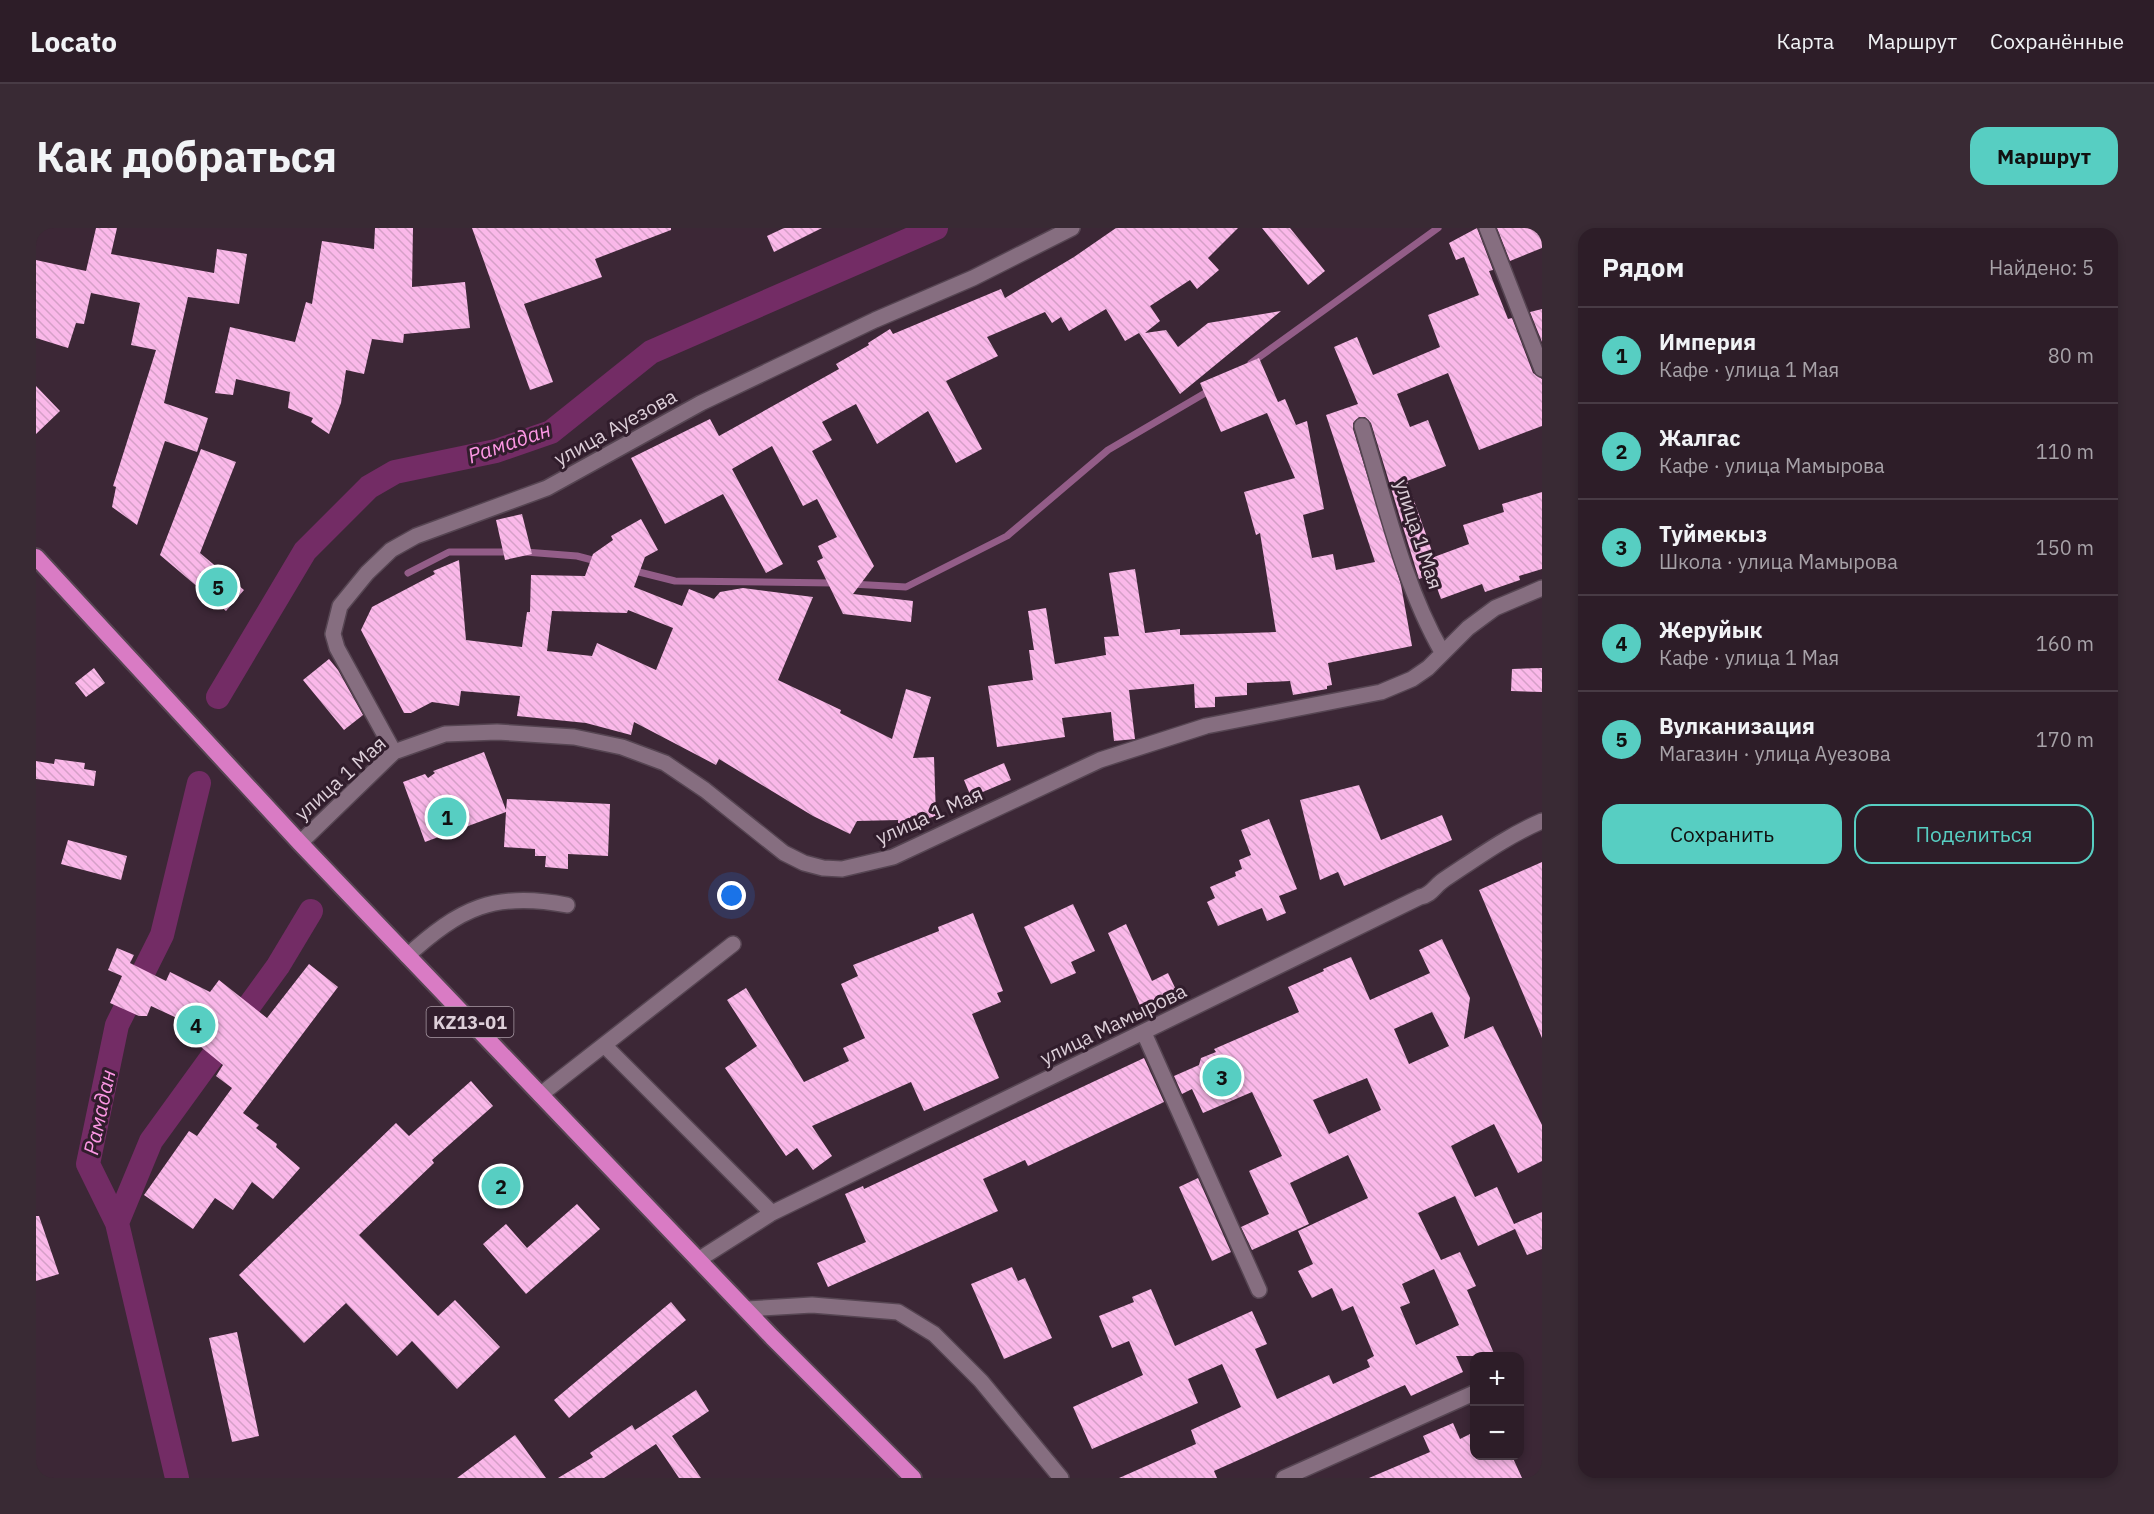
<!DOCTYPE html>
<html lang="ru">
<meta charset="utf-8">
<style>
:root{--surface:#2d1d28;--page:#392a34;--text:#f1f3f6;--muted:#a7a2a8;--line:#483b45;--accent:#57cec2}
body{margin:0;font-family:"IBM Plex Sans",sans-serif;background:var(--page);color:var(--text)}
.controls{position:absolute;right:18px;bottom:18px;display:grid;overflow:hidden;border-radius:12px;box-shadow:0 3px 9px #0003}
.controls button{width:54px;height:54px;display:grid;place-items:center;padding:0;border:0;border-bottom:2px solid var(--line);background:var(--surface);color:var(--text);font:30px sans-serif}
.you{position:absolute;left:696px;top:668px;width:21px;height:21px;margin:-15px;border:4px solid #fff;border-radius:50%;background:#1a73e8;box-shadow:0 0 0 9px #1a73e833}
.badge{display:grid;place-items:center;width:39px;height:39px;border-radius:50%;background:var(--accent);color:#111;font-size:20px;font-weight:700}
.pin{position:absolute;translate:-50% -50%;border:3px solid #fff;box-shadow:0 2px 6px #0006}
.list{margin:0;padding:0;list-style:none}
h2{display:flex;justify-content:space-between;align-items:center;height:78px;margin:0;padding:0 24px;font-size:26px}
h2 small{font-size:20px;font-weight:400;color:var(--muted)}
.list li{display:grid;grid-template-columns:39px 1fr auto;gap:18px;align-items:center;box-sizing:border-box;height:96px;padding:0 24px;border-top:2px solid var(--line)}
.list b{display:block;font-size:22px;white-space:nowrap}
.list p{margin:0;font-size:20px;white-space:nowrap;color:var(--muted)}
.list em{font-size:20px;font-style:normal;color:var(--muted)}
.actions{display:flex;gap:12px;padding:18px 24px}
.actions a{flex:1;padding:14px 0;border:2px solid var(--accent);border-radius:18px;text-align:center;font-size:21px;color:var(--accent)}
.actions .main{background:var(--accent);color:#111}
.map{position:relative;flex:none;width:1506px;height:1250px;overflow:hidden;border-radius:18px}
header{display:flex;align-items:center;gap:36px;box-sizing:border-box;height:84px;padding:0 30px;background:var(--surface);border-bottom:2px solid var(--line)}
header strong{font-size:28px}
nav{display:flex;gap:33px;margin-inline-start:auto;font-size:21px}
.intro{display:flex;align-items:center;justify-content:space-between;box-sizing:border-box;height:144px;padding:0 36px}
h1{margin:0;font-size:42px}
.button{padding:15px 27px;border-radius:18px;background:var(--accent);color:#111;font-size:21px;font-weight:700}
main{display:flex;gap:36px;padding:0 36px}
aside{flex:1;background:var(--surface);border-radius:18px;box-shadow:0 3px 9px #0003}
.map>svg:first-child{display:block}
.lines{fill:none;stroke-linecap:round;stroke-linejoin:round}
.stream{stroke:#935d88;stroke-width:7}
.canal{stroke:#732c65;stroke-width:24}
.building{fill:url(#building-back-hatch);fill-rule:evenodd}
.minor-casing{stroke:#564552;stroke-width:18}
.trunk-casing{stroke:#564552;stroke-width:20}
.minor{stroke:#866e80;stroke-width:15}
.trunk{stroke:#d97bc4;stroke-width:16}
.labels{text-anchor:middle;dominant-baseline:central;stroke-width:6;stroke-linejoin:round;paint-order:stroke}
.shield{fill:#311d2c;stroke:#a99aa5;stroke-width:1.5}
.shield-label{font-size:18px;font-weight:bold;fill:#ddcfd9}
.street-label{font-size:20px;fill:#ddcfd9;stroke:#311d2c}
.water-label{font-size:21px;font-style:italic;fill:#fc97e4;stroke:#311d2c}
</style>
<header>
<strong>Locato</strong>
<nav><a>Карта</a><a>Маршрут</a><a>Сохранённые</a></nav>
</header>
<div class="intro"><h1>Как добраться</h1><a class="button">Маршрут</a></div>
<main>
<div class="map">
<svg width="1506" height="1250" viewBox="0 0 1506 1250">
<defs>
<pattern id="building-back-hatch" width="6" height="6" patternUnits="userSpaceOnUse" patternTransform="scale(1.5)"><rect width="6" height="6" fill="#fab8e9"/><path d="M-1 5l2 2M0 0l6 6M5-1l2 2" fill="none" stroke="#d5a0c7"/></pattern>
</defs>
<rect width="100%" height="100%" fill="#3c2736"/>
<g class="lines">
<path class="stream" d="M 1215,135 L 1402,0
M 489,324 L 541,328 L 564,334
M 595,342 L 639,353 L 798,355
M 372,345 L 413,324 L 475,324
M 815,356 L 870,359 L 971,308 L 1072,222 L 1176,161"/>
<path class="canal" d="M 182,469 L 269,323 L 333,259 L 359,244 L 460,223 L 515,204 L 615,124 L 900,0
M 81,995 L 115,913 L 242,738 L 275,683
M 141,1250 L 81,995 L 52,936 L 81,797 L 126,707 L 163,555"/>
</g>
<path class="building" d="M 60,0 L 81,0 L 75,26 L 178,45 L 181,21 L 211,26 L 203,76 L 152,69 L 128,175 L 172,190 L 161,224 L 129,213 L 101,297 L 76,279 L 80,259 L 77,258 L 120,122 L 95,117 L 104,75 L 55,65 L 48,96 L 40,95 L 32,120 L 0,110 L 0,32 L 50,43 Z
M 339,0 L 377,0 L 376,59 L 429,54 L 434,100 L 368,106 L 367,115 L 336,111 L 328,146 L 310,142 L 305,175 L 293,206 L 275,194 L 277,190 L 252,180 L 254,164 L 200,151 L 197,167 L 179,165 L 194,99 L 259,114 L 270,74 L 276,76 L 286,13 L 338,21 Z
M 436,0 L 635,0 L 635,2 L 559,31 L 566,49 L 488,76 L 517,154 L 494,162 Z
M 748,0 L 786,0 L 738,24 L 731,8 Z
M 1080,0 L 1202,0 L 1172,30 L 1183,42 L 1161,61 L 1154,52 L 1114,78 L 1124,93 L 1109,105 L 1130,102 L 1142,119 L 1172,95 L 1245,83 L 1144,166 L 1103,105 L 1089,113 L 1070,81 L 1033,103 L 1025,89 L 1016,95 L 1009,84 L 951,109 L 962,128 L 910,153 L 946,221 L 920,235 L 892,183 L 841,216 L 820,176 L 786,194 L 796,212 L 776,223 L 838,338 L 817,366 L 877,373 L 875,394 L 807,386 L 781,333 L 787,330 L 782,318 L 801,309 L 781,271 L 767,278 L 736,218 L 696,241 L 747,336 L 730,345 L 687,266 L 629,296 L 595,230 L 674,191 L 683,208 L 803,141 L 800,136 L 833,117 L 832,115 L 854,101 L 857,106 L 965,61 L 969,70 L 1038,29 Z
M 1226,0 L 1254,0 L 1289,43 L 1272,57 Z
M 1441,0 L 1457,42 L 1453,43 L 1472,91 L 1476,90 L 1497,145 L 1506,151 L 1506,198 L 1443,222 L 1412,145 L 1361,166 L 1374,199 L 1392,192 L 1410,238 L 1371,253 L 1398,329 L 1433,316 L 1427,297 L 1468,284 L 1466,276 L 1506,264 L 1506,341 L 1483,348 L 1484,352 L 1449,364 L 1446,356 L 1405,371 L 1396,346 L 1383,351 L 1335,195 L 1329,189 L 1323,189 L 1317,195 L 1317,201 L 1365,357 L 1376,418 L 1292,435 L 1296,457 L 1291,458 L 1291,461 L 1257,467 L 1254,453 L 1211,455 L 1211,467 L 1179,469 L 1179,479 L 1159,480 L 1158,456 L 1093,462 L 1099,511 L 1078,513 L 1075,484 L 1026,490 L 1029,509 L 961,519 L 952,458 L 997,452 L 993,422 L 998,422 L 992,383 L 1010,380 L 1019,436 L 1070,427 L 1068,409 L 1083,408 L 1073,345 L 1099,341 L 1109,405 L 1144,401 L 1144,407 L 1240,404 L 1224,305 L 1220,307 L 1208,264 L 1259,250 L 1231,185 L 1185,204 L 1164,155 L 1223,130 L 1242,174 L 1249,171 L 1260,197 L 1271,193 L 1288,281 L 1267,287 L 1276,330 L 1297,326 L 1300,342 L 1339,334 L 1290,187 L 1322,176 L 1298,119 L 1321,109 L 1337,147 L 1404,119 L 1392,87 L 1443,67 L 1428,29 L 1420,32 L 1413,15 Z
M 1461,0 L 1506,0 L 1506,20 L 1474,33 Z
M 1506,81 L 1506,114 L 1494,84 Z
M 0,158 L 24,183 L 0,206 Z
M 165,221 L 200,234 L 164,325 L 208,362 L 190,383 L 124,327 Z
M 486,286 L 496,326 L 469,332 L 460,292 Z
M 605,291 L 622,322 L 609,329 L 598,359 L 646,378 L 653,361 L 678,371 L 684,364 L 707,360 L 777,369 L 742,452 L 805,482 L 804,485 L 856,511 L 870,461 L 895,469 L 877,530 L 898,529 L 900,588 L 862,599 L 862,592 L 821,593 L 814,606 L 777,588 L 683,531 L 680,537 L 598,494 L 595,507 L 550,495 L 481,488 L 484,468 L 425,463 L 423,478 L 396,474 L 375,485 L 368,485 L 325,402 L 336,379 L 399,346 L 397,343 L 423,332 L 430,412 L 486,419 L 491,384 L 494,384 L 495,347 L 549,348 L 557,326 L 577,312 L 575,308 ZM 592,382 L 637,400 L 620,442 L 561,415 L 556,428 L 511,423 L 516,383 L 591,385 Z
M 293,431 L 302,442 L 327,487 L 308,502 L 267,452 Z
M 58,440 L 69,455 L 50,469 L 39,455 Z
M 1506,440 L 1506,464 L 1475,463 L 1476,441 Z
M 448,524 L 470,582 L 471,571 L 574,576 L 572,628 L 532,626 L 532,641 L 509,639 L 510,628 L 499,628 L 499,621 L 468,619 L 470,584 L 389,614 L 367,554 L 389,546 L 392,550 L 399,545 L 397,543 Z
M 19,531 L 49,535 L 48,541 L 60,543 L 58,558 L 0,551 L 0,533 L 18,536 Z
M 968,535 L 975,552 L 935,569 L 928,552 Z
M 1323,557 L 1345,612 L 1406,587 L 1416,612 L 1308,658 L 1302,644 L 1284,652 L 1264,572 Z
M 1233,591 L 1261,661 L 1243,668 L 1250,685 L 1231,693 L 1226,680 L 1182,698 L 1171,674 L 1179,670 L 1174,659 L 1200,648 L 1199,644 L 1206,641 L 1203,632 L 1215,627 L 1205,602 Z
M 32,612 L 91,628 L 85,652 L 25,636 Z
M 1506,634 L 1506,810 L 1443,662 Z
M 1037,676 L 1059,723 L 1035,734 L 1040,745 L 1015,756 L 988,699 Z
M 937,685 L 967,763 L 961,765 L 965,774 L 936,786 L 963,850 L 888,883 L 875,854 L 776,898 L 796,928 L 777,942 L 761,920 L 750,928 L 689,840 L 721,818 L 691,772 L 710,760 L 768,854 L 813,833 L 807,820 L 829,810 L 805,756 L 822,748 L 817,737 L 903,703 L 902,699 Z
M 1090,696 L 1116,753 L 1132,745 L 1142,766 L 1106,782 L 1072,705 Z
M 1406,711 L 1434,770 L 1428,811 L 1457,798 L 1506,897 L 1506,933 L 1482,945 L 1458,896 L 1415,918 L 1439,969 L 1461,959 L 1478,996 L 1506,984 L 1506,1021 L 1491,1027 L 1479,1001 L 1442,1018 L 1419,968 L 1382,985 L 1405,1032 L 1424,1024 L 1440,1058 L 1431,1062 L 1459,1128 L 1420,1128 L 1427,1144 L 1375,1168 L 1369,1157 L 1178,1243 L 1181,1250 L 1083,1250 L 1160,1216 L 1155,1202 L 1205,1179 L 1186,1136 L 1152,1151 L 1162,1175 L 1056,1221 L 1037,1179 L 1107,1147 L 1093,1113 L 1076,1120 L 1063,1088 L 1098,1074 L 1096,1069 L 1115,1061 L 1139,1118 L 1216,1083 L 1231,1116 L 1219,1121 L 1241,1171 L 1293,1147 L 1297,1156 L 1334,1139 L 1331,1132 L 1338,1128 L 1317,1078 L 1306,1083 L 1296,1060 L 1276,1070 L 1262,1043 L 1277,1036 L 1262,1003 L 1332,970 L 1312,927 L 1254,955 L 1273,996 L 1216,1022 L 1205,999 L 1233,986 L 1213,943 L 1246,928 L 1216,864 L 1167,885 L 1156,861 L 1146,866 L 1138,848 L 1163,837 L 1165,830 L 1180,824 L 1178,821 L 1263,784 L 1252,759 L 1288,743 L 1287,741 L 1315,729 L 1334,772 L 1394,745 L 1383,722 ZM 1396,784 L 1413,818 L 1373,836 L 1358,801 ZM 1331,850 L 1345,882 L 1293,906 L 1277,872 ZM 1398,1041 L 1423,1097 L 1380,1117 L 1364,1079 L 1374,1075 L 1366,1056 Z
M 81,720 L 98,727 L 94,735 L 130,753 L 134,744 L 174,764 L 183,752 L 231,790 L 273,736 L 302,759 L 207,885 L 223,897 L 220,900 L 241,916 L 240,919 L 264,940 L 237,971 L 216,954 L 197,982 L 179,970 L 157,1001 L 108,967 L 153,903 L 161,908 L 196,860 L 180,848 L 187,837 L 149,806 L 156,797 L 115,778 L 111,788 L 103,788 L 74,775 L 86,748 L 72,742 Z
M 1108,830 L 1128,874 L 992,938 L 989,932 L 947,951 L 962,983 L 792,1059 L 781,1035 L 830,1014 L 809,966 L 827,958 L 828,961 Z
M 435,853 L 457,878 L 396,932 L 398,935 L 323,1007 L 402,1088 L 419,1072 L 464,1119 L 421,1161 L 376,1113 L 361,1128 L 310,1075 L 268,1115 L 203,1047 L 360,895 L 373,908 Z
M 1162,950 L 1195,1024 L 1176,1033 L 1143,959 Z
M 541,976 L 564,1001 L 490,1066 L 447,1016 L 470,996 L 491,1020 Z
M 0,988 L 3,988 L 23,1046 L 0,1053 Z
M 976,1039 L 982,1053 L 989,1050 L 1016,1110 L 968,1131 L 935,1056 Z
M 635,1074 L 650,1092 L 533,1190 L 518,1172 Z
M 201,1104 L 223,1208 L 196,1214 L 173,1110 Z
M 660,1162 L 673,1183 L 636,1208 L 665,1250 L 643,1250 L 620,1216 L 568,1250 L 522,1250 L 557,1229 L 554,1225 L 596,1197 L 599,1202 Z
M 1417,1195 L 1424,1211 L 1438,1204 L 1438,1227 L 1476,1228 L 1486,1250 L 1333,1250 L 1394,1224 L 1387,1208 Z
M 479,1207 L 510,1250 L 421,1250 Z"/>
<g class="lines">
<defs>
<path id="minor" d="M 1451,0 L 1506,141
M 1326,198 C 1349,273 1367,356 1406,424
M 358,524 L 301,420 L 297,406 L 304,378 L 331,345 L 355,322 L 380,308 L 511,260 L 665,175 L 839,92 L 937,50 L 1036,0
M 264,615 L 358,524 L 409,506 L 461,504 L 538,509 L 586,519 L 629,535 L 669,562 L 748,625 L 768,635 L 787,640 L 806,641 L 857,629 L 1064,532 L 1170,498 L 1345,464 L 1376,451 L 1392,440 L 1432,400 L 1459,380 L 1506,360
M 371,728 C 424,680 458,663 531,677
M 1108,805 L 1223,1062
M 568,817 L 736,985
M 504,867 L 697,716
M 662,1032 L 736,985 L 1384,669 C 1396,667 1399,657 1409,651 C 1441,630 1471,608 1506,593
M 711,1081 L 776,1077 L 862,1084 L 898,1106 L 945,1153 L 1025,1250
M 1248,1250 L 1438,1165"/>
<path id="trunk" d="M 0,329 L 264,615 L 736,1109 L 877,1250"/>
</defs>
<use href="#minor" class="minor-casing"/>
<use href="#trunk" class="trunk-casing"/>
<use href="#minor" class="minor"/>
<use href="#trunk" class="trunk"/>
</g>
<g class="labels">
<rect class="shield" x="390.5" y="779" width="87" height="30" rx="4.5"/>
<g class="shield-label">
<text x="434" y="794">KZ13-01</text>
</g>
<g class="street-label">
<text transform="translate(579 199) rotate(-29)">улица Ауезова</text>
<text transform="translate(1383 306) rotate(72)">улица 1 Мая</text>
<text transform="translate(304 550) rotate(-42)">улица 1 Мая</text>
<text transform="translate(893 587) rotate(-24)">улица 1 Мая</text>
<text transform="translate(1077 796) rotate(-26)">улица Мамырова</text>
</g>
<g class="water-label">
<text transform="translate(473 214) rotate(-19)">Рамадан</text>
<text transform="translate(63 884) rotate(-78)">Рамадан</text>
</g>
</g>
</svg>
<div class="controls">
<button>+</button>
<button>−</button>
</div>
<div class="you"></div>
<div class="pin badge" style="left:411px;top:589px">1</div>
<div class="pin badge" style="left:465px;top:958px">2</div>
<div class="pin badge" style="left:1186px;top:849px">3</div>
<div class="pin badge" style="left:160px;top:797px">4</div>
<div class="pin badge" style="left:182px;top:359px">5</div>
</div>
<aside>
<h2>Рядом<small>Найдено: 5</small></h2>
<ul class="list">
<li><span class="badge">1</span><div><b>Империя</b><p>Кафе · улица 1 Мая</p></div><em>80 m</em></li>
<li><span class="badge">2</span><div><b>Жалгас</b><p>Кафе · улица Мамырова</p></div><em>110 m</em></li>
<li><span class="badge">3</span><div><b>Туймекыз</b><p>Школа · улица Мамырова</p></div><em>150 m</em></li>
<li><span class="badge">4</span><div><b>Жеруйык</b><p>Кафе · улица 1 Мая</p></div><em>160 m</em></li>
<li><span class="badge">5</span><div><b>Вулканизация</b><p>Магазин · улица Ауезова</p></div><em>170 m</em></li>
</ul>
<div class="actions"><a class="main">Сохранить</a><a>Поделиться</a></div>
</aside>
</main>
